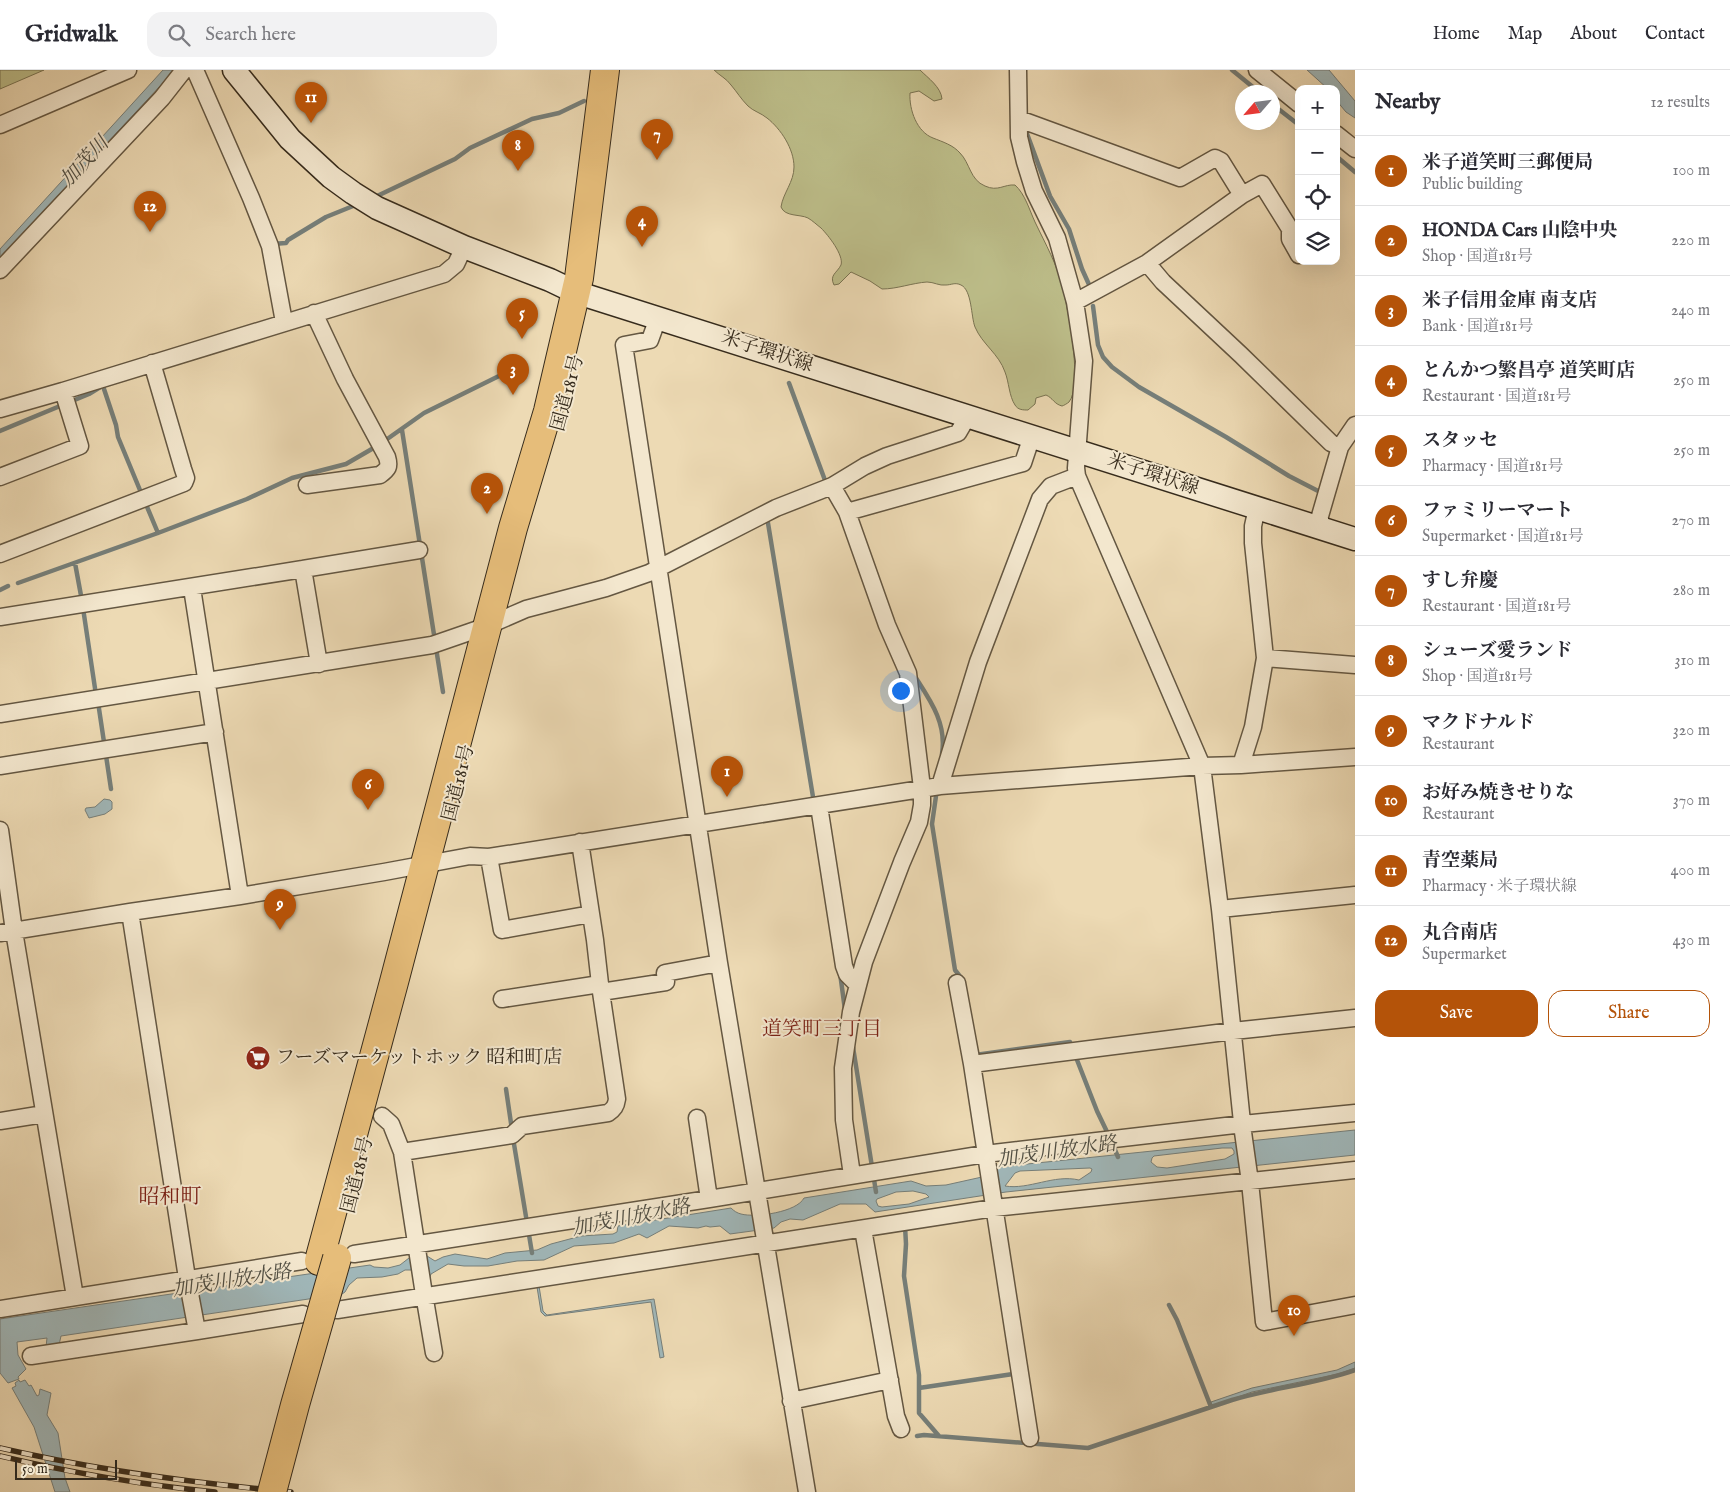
<!DOCTYPE html>
<meta charset="utf-8">
<style>
:root{--surface:#fff;--page:#f2f2f3;--text:#2b2b33;--muted:#7c7c81;--line:#e1e1e2;--accent:#b45309}
body{margin:0;font-family:"IM FELL English","Noto Serif JP",serif;background:var(--page);color:var(--text)}
.controls{position:absolute;right:15px;top:15px;display:grid;overflow:hidden;border-radius:10px;box-shadow:0 5px 20px #0002}
.controls button{width:45px;height:45px;display:grid;place-items:center;padding:0;border:0;border-bottom:1px solid var(--line);background:var(--surface);color:var(--text);font:25px sans-serif}
.compass{position:absolute;left:1235px;top:15px;width:45px;height:45px;border-radius:50%;background:var(--surface);box-shadow:0 5px 20px #0002;rotate:242deg}
.scale{position:absolute;left:15px;bottom:12px;width:102px;box-sizing:border-box;padding-left:5px;border:2px solid #362b1c;border-top:0;font-size:14px;line-height:18px;white-space:nowrap;color:#362b1c;-webkit-text-stroke:4px #f3e7ce;paint-order:stroke}
.you{position:absolute;left:900px;top:620px;width:18px;height:18px;margin:-12px;border:4px solid #fff;border-radius:50%;background:#1a73e8;box-shadow:0 0 0 8px #1a73e833}
.badge{display:grid;place-items:center;width:32px;height:32px;border-radius:50%;background:var(--accent);color:#fff;font-size:16px;font-weight:700}
.pin{position:absolute;translate:-50% -41px;filter:drop-shadow(0 1px 2px #0008)}
.pin::after{content:'';position:absolute;top:26px;width:18px;height:15px;background:inherit;clip-path:polygon(0 0,100% 0,50% 100%)}
.list{margin:0;padding:0;list-style:none}
h2{display:flex;justify-content:space-between;align-items:center;height:65px;margin:0;padding:0 20px;font-size:21px}
h2 small{font-size:16px;font-weight:400;color:var(--muted)}
.list li{display:grid;grid-template-columns:32px 1fr auto;gap:15px;align-items:center;box-sizing:border-box;height:70px;padding:0 20px;border-top:1px solid var(--line)}
.list b{display:block;font-size:19px;white-space:nowrap}
.list p{margin:0;font-size:16px;white-space:nowrap;color:var(--muted)}
.list em{font-size:16px;font-style:normal;color:var(--muted)}
.actions{display:flex;gap:10px;padding:15px 20px}
.actions a{flex:1;padding:11px 0;border:1px solid var(--accent);border-radius:15px;text-align:center;font-size:18px;color:var(--accent)}
.actions .main{background:var(--accent);color:#fff}
.icon{flex:none;width:28px;height:28px;fill:none;stroke:currentColor;stroke-width:2;stroke-linecap:round;stroke-linejoin:round}
.map{position:relative;flex:none;width:1355px;height:1422px;overflow:hidden}
header{display:flex;align-items:center;gap:30px;box-sizing:border-box;height:70px;padding:0 25px;background:var(--surface);border-bottom:1px solid var(--line)}
header strong{font-size:24px}
nav{display:flex;gap:28px;margin-inline-start:auto;font-size:18px}
.search{width:350px;height:45px;background:var(--page);display:flex;align-items:center;gap:12px;box-sizing:border-box;padding:0 18px;border-radius:15px;color:var(--muted);font-size:19px}
main{display:flex}
aside{flex:1;background:var(--surface)}
.map>svg:first-child{display:block}
.green{fill:#bdbe8a;stroke:#7a7453}
.water{fill:#a0b7b9;stroke:#767f7a;fill-rule:evenodd}
.lines{fill:none;stroke-linecap:round;stroke-linejoin:round}
.stream{stroke:#767f7a;stroke-width:4.5}
.street-casing{stroke:#645742;stroke-width:19}
.secondary-casing{stroke:#362b1c;stroke-width:25}
.highway-casing{stroke:#362b1c;stroke-width:30}
.street{stroke:#f3e7ce;stroke-width:16}
.secondary{stroke:#f3e7ce;stroke-width:22}
.highway{stroke:#e6bd7a;stroke-width:28}
.rail-casing{stroke:#362b1c;stroke-width:5.5}
.rail{stroke:#f3e7ce;stroke-width:4;stroke-dasharray:11;stroke-linecap:butt}
.highway-bridge-casing{stroke:#362b1c;stroke-width:30;stroke-linecap:butt}
.highway-bridge{stroke:#e6bd7a;stroke-width:28}
.labels{text-anchor:middle;dominant-baseline:central;stroke-width:4;stroke-linejoin:round;paint-order:stroke}
.street-label{font-size:19px;fill:#362b1c;stroke:#f3e7ce}
.poi-label{font-size:19px;fill:#362b1c;stroke:#f3e7ce;text-anchor:start}
.water-label{font-size:20px;font-style:italic;fill:#504e43;stroke:#f3e7ce}
.neighbourhood-label{font-size:20px;fill:#7a1f14;stroke:#f3e7ce}
.quarter-label{font-size:21px;fill:#7a1f14;stroke:#f3e7ce}
</style>
<header>
<strong>Gridwalk</strong>
<div class="search"><svg class="icon" aria-label="search" viewBox="0 0 24 24"><circle cx="10" cy="10" r="6"/><path d="M15 15l6 6"/></svg>Search here</div>
<nav><a>Home</a><a>Map</a><a>About</a><a>Contact</a></nav>
</header>
<main>
<div class="map">
<svg width="1355" height="1422" viewBox="0 0 1355 1422">
<rect width="100%" height="100%" fill="#eddab4"/>
<filter id="stains"><feTurbulence type="fractalNoise" baseFrequency=".004" numOctaves="4"/><feColorMatrix values="0 0 0 0 .2 0 0 0 0 .09 0 0 0 0 .02 0 0 0 .5 -.17"/></filter>
<radialGradient id="worn" r=".72"><stop offset=".6" stop-color="#630" stop-opacity="0"/><stop offset="1" stop-color="#630" stop-opacity=".3"/></radialGradient>
<path class="green" d="M 0,0 L 44,0 L 0,19 Z
M 714,0 L 920,0 C 928,8 941,17 942,29 L 934,31 L 919,21 L 910,23 C 909,40 917,62 933,68 C 943,72 953,75 960,83 C 970,93 970,110 985,116 C 998,122 1004,114 1015,115 C 1025,124 1029,139 1035,152 C 1045,173 1058,196 1063,219 C 1068,240 1083,315 1069,332 C 1068,333 1063,336 1062,336 C 1054,334 1053,328 1046,325 L 1036,328 L 1035,334 L 1028,340 C 1023,340 1018,340 1015,335 C 1009,326 1009,312 1005,302 C 999,284 982,274 975,257 C 971,247 972,220 961,215 C 955,212 951,215 946,215 C 939,216 934,212 927,212 C 912,213 897,219 882,219 L 870,211 L 851,202 L 839,214 L 834,215 C 829,205 837,203 841,195 C 844,185 828,165 821,158 C 817,155 813,151 808,148 C 800,144 785,147 781,137 C 783,123 794,112 794,97 C 794,79 781,59 767,48 C 761,43 753,41 748,36 C 741,29 737,22 731,15 C 727,9 719,5 714,0 Z"/>
<path class="water" d="M 163,0 L 175,0 L 0,188 L 0,179 Z
M 1307,0 L 1329,0 L 1355,31 L 1355,48 L 1346,42 L 1336,30 L 1336,19 L 1328,19 Z
M 104,729 L 110,730 L 112,732 L 112,739 L 105,744 L 89,748 L 85,740 L 86,738 L 95,737 Z
M 1355,1060 L 1355,1085 L 1006,1122 L 875,1142 L 866,1134 L 840,1134 L 803,1150 L 790,1149 L 781,1152 L 774,1158 L 730,1164 L 720,1156 L 710,1157 L 706,1156 L 698,1158 L 669,1156 L 647,1168 L 639,1164 L 614,1173 L 574,1176 L 544,1190 L 517,1191 L 488,1196 L 464,1196 L 448,1194 L 431,1204 L 429,1210 L 413,1200 L 405,1200 L 398,1204 L 382,1207 L 357,1208 L 349,1215 L 345,1222 L 342,1224 L 61,1266 L 59,1275 L 46,1277 L 47,1268 L 17,1272 L 18,1285 L 26,1299 L 18,1307 L 19,1309 L 8,1313 L 0,1303 L 0,1249 L 370,1195 L 374,1197 L 388,1198 L 400,1195 L 409,1188 L 427,1186 L 435,1191 L 443,1187 L 455,1184 L 487,1189 L 505,1183 L 537,1180 L 551,1174 L 581,1166 L 613,1164 L 617,1162 L 618,1156 L 731,1138 C 734,1141 737,1143 741,1144 C 756,1148 797,1142 804,1128 L 911,1111 L 926,1116 L 946,1115 L 982,1107 L 992,1098 L 1008,1096 ZM 1222,1078 L 1232,1078 L 1234,1081 L 1234,1084 L 1225,1089 L 1167,1098 L 1157,1097 L 1151,1092 L 1152,1088 L 1154,1086 ZM 1090,1098 L 1092,1099 L 1091,1102 L 1079,1110 C 1054,1104 1029,1120 1005,1116 L 1015,1103 L 1020,1101 ZM 913,1121 L 926,1124 L 929,1127 L 909,1134 L 882,1137 L 878,1136 L 876,1131 L 877,1129 L 896,1122 Z
M 539,1216 L 543,1241 L 547,1245 L 654,1229 L 664,1287 L 660,1288 L 651,1232 L 545,1246 L 541,1242 L 537,1217 Z
M 1355,1292 L 1355,1298 L 1338,1304 L 1252,1322 L 1212,1336 L 1211,1332 L 1252,1318 L 1337,1300 Z
M 19,1310 L 20,1312 L 25,1310 L 29,1316 L 31,1315 L 37,1326 L 39,1325 L 40,1319 L 51,1323 L 47,1345 L 58,1363 L 65,1408 L 70,1422 L 55,1422 L 34,1357 L 12,1318 L 16,1316 L 15,1313 Z"/>
<g class="lines">
<path class="stream" d="M 1232,0 L 1259,22
M 1272,34 L 1299,55
M 1026,61 L 1050,126 L 1069,159 L 1082,199 L 1091,219
M 1336,86 L 1355,102
M 375,127 L 455,89 L 470,78 L 532,49 L 559,43 L 584,31
M 272,174 L 286,173 L 288,170 L 326,147 L 358,134
M 1093,236 L 1098,275 L 1103,287 L 1112,297 L 1139,317 L 1226,367 L 1289,406 L 1322,423
M 789,313 L 826,413 L 824,415
M 103,316 L 116,355 L 118,367 L 142,425
M 402,360 L 435,571
M 0,361 L 89,324 L 102,316
M 383,372 L 424,343 L 499,306
M 145,432 L 158,463
M 767,447 L 814,733
M 75,493 L 82,531
M 18,513 L 158,463 L 247,429 L 292,408 L 346,394 L 377,376
M 0,520 L 8,516
M 83,538 L 96,625
M 436,578 L 443,622
M 914,605 C 930,630 947,653 942,684
M 98,632 L 111,719
M 937,719 L 932,754 L 955,900 L 962,909
M 840,903 L 845,940
M 853,977 L 876,1122
M 975,985 L 1070,972 L 1097,1041 L 1109,1066
M 506,1019 L 512,1060
M 513,1068 L 532,1183
M 1112,1073 L 1118,1087
M 905,1156 L 906,1174 L 904,1206 L 919,1305 L 919,1343 L 939,1366
M 1169,1235 L 1177,1250 L 1211,1337
M 919,1318 L 1013,1304
M 917,1366 L 924,1365 L 1088,1378 L 1232,1330 C 1272,1318 1315,1314 1355,1300"/>
<defs>
<path id="street" d="M 195,0 L 251,128 L 270,176 L 284,252
M 1018,0 L 1019,67 L 1025,92 L 1034,121 L 1057,168 L 1075,232 L 1084,291 L 1076,398 L 1077,406 L 1202,696 L 1220,839 L 1243,1062 L 1250,1112 L 1264,1252 L 1355,1235
M 1257,0 L 1299,34
M 1019,49 L 1180,108 L 1215,88 L 1221,91 L 1242,125 L 1262,114 L 1290,159 L 1290,169 L 1299,185
M 0,55 L 128,0
M 1336,64 L 1355,79
M 1147,193 L 1163,212 L 1241,285 L 1331,373 L 1340,377 L 1320,446 L 1320,458
M 0,200 L 162,28 L 184,0
M 1075,232 L 1147,193 L 1242,125
M 658,248 L 650,270 L 624,275 L 719,893 L 807,1422
M 63,321 L 444,204 L 456,194 L 464,177
M 0,339 L 63,321 L 80,376 L 0,407
M 1340,377 L 1355,355
M 307,415 L 380,405 C 388,399 390,397 387,387 L 345,309 L 314,243
M 832,416 L 847,442 L 887,555 L 908,603 L 922,718 L 922,735 L 919,752 L 902,792 L 864,892 L 851,942 L 843,998 L 844,1050 L 852,1105
M 847,442 L 1023,393 L 1032,366
M 0,484 L 184,413 L 186,408 L 183,399 L 152,293
M 192,518 L 240,826
M 0,547 L 303,499
M 1265,588 L 1355,595
M 319,594 L 303,499 L 419,480
M 0,644 L 432,575 L 487,556 L 526,539 L 606,518 L 649,503 L 776,438 L 832,416 L 865,396 L 887,386 L 958,363 L 968,346
M 1241,695 L 1253,657 L 1265,588 L 1253,473 L 1253,456 L 1257,438
M 0,696 L 215,662
M 940,716 L 978,592 L 1040,429 L 1051,416 L 1077,406
M 819,736 L 844,896 L 847,904 L 857,914
M 0,760 L 14,861 L 75,1227
M 489,787 L 502,860 L 591,844
M 1220,839 L 1355,825
M 130,842 L 187,1208 L 197,1261
M 0,863 L 130,842 L 240,826 L 384,802 L 470,786 L 489,787 L 940,716 L 1202,696 L 1241,695 L 1355,687
M 957,913 L 972,994 L 1030,1368
M 600,914 L 601,922 L 666,912 L 665,903 L 719,893
M 502,929 L 600,914 L 595,870 L 580,772
M 972,994 L 1233,961 L 1355,948
M 382,1046 L 391,1054 L 402,1082 L 423,1218 L 434,1283
M 697,1048 L 709,1129
M 0,1051 L 44,1044
M 402,1082 L 512,1065 L 522,1056 L 608,1043 C 614,1039 616,1036 617,1029 L 601,922
M 863,1159 L 896,1346 L 901,1359
M 354,1184 L 709,1129 L 985,1084 L 1243,1054 L 1355,1043
M 0,1239 L 302,1191
M 337,1240 L 994,1138 L 1355,1100
M 31,1286 L 197,1261 L 303,1244
M 791,1331 L 890,1310"/>
<path id="secondary" d="M 234,0 L 290,69 L 331,107 L 353,123 L 377,138 L 464,177 L 550,210 L 575,222 L 1355,469"/>
<path id="highway" d="M 319,1191 L 394,912 L 513,458 L 548,341 L 579,208 L 605,0"/>
</defs>
<use href="#street" class="street-casing"/>
<use href="#secondary" class="secondary-casing"/>
<use href="#highway" class="highway-casing"/>
<use href="#street" class="street"/>
<use href="#secondary" class="secondary"/>
<use href="#highway" class="highway"/>
<defs>
<path id="rail" d="M 0,1378 C 96,1400 193,1413 291,1422
M 0,1386 C 71,1403 143,1415 215,1422"/>
</defs>
<use href="#rail" class="rail-casing"/>
<use href="#rail" class="rail"/>
<defs>
<path id="highway-bridge" d="M 272,1422 L 295,1335 L 337,1188"/>
</defs>
<use href="#highway-bridge" class="highway-bridge-casing"/>
<use href="#highway-bridge" class="highway-bridge"/>
</g>
<defs>
<symbol id="supermarket-disc" viewBox="-11 -11 22 22"><circle r="9.5" fill="#8f2418" stroke="#f3e7ce"/><path d="M-6-5.5h2.5l.6 2H6L4.5 2H-2.5L-4.4-4H-6ZM-1.5 3.2a1.3 1.3 0 1 0 .1 0ZM3 3.2a1.3 1.3 0 1 0 .1 0Z" fill="#fff"/></symbol>
</defs>
<g fill-rule="evenodd">
<use href="#supermarket-disc" x="244" y="974" width="28" height="28"/>
</g>
<g class="labels">
<g class="street-label">
<text transform="translate(767 282) rotate(18)">米子環状線</text>
<text transform="translate(568 323) rotate(-75)">国道181号</text>
<text transform="translate(1153 405) rotate(18)">米子環状線</text>
<text transform="translate(459 713) rotate(-76)">国道181号</text>
<text transform="translate(358 1105) rotate(-76)">国道181号</text>
</g>
<g class="poi-label">
<text x="276" y="988">フーズマーケットホック 昭和町店</text>
</g>
<g class="water-label">
<text transform="translate(85 92) rotate(-47)">加茂川</text>
<text transform="translate(1057 1082) rotate(-8)">加茂川放水路</text>
<text transform="translate(631 1148) rotate(-11)">加茂川放水路</text>
<text transform="translate(232 1211) rotate(-9)">加茂川放水路</text>
</g>
<g class="neighbourhood-label">
<text x="822" y="959">道笑町三丁目</text>
</g>
<g class="quarter-label">
<text x="170" y="1127">昭和町</text>
</g>
</g>
<rect width="100%" height="100%" filter="url(#stains)"/>
<rect width="100%" height="100%" fill="url(#worn)"/>
</svg>
<div class="controls">
<button>+</button>
<button>−</button>
<button><svg class="icon" aria-label="locate" viewBox="0 0 24 24"><circle cx="12" cy="12" r="6"/><path d="M12 2v4M12 18v4M2 12h4M18 12h4"/></svg></button>
<button><svg class="icon" aria-label="layers" viewBox="0 0 24 24"><path d="M12 4l9 5-9 5-9-5zM3 14l9 5 9-5"/></svg></button>
</div>
<svg class="compass" viewBox="-18 -18 36 36"><path d="M0-13l5 13h-10z" fill="#e53935"/><path d="M0 13l5-13h-10z" fill="#7c7c81"/></svg>
<div class="scale">50 m</div>
<div class="you"></div>
<div class="pin badge" style="left:727px;top:727px">1</div>
<div class="pin badge" style="left:487px;top:444px">2</div>
<div class="pin badge" style="left:513px;top:325px">3</div>
<div class="pin badge" style="left:642px;top:177px">4</div>
<div class="pin badge" style="left:522px;top:269px">5</div>
<div class="pin badge" style="left:368px;top:740px">6</div>
<div class="pin badge" style="left:657px;top:90px">7</div>
<div class="pin badge" style="left:518px;top:101px">8</div>
<div class="pin badge" style="left:280px;top:860px">9</div>
<div class="pin badge" style="left:1294px;top:1266px">10</div>
<div class="pin badge" style="left:311px;top:53px">11</div>
<div class="pin badge" style="left:150px;top:162px">12</div>
</div>
<aside>
<h2>Nearby<small>12 results</small></h2>
<ul class="list">
<li><span class="badge">1</span><div><b>米子道笑町三郵便局</b><p>Public building</p></div><em>100 m</em></li>
<li><span class="badge">2</span><div><b>HONDA Cars 山陰中央</b><p>Shop · 国道181号</p></div><em>220 m</em></li>
<li><span class="badge">3</span><div><b>米子信用金庫 南支店</b><p>Bank · 国道181号</p></div><em>240 m</em></li>
<li><span class="badge">4</span><div><b>とんかつ繁昌亭 道笑町店</b><p>Restaurant · 国道181号</p></div><em>250 m</em></li>
<li><span class="badge">5</span><div><b>スタッセ</b><p>Pharmacy · 国道181号</p></div><em>250 m</em></li>
<li><span class="badge">6</span><div><b>ファミリーマート</b><p>Supermarket · 国道181号</p></div><em>270 m</em></li>
<li><span class="badge">7</span><div><b>すし弁慶</b><p>Restaurant · 国道181号</p></div><em>280 m</em></li>
<li><span class="badge">8</span><div><b>シューズ愛ランド</b><p>Shop · 国道181号</p></div><em>310 m</em></li>
<li><span class="badge">9</span><div><b>マクドナルド</b><p>Restaurant</p></div><em>320 m</em></li>
<li><span class="badge">10</span><div><b>お好み焼きせりな</b><p>Restaurant</p></div><em>370 m</em></li>
<li><span class="badge">11</span><div><b>青空薬局</b><p>Pharmacy · 米子環状線</p></div><em>400 m</em></li>
<li><span class="badge">12</span><div><b>丸合南店</b><p>Supermarket</p></div><em>430 m</em></li>
</ul>
<div class="actions"><a class="main">Save</a><a>Share</a></div>
</aside>
</main>
